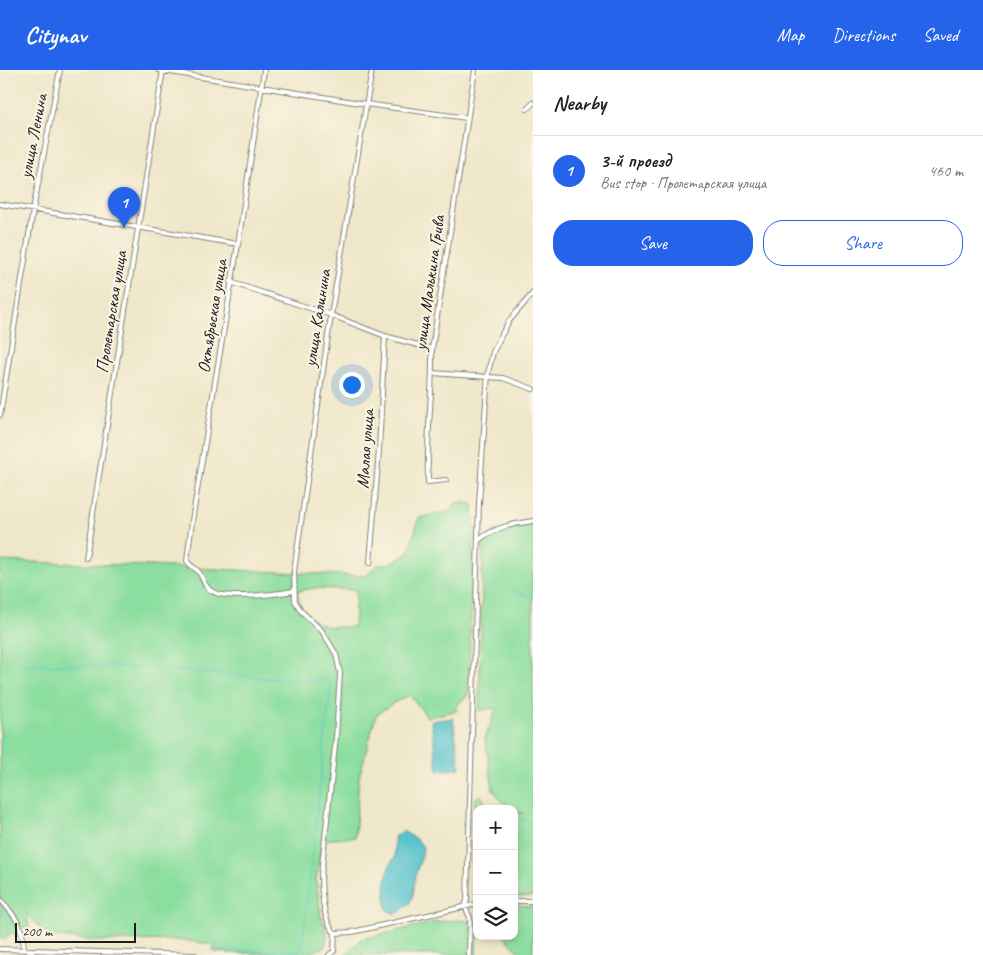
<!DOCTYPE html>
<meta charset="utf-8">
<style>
:root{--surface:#fff;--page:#f6f6f6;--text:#202124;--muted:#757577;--line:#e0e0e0;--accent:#2563eb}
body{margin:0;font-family:Caveat,sans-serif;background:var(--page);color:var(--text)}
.controls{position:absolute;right:15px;bottom:15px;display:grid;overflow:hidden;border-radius:10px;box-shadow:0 2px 8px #0003}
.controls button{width:45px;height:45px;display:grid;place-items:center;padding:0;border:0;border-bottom:1px solid var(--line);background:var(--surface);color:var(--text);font:25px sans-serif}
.scale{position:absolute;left:15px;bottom:12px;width:121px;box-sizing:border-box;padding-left:5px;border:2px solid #1c1c1c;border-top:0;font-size:14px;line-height:18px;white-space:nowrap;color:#1c1c1c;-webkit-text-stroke:4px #fcf5e5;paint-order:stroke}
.you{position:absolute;left:351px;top:314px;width:18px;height:18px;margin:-12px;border:4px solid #fff;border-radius:50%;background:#1a73e8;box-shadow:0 0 0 8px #1a73e833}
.badge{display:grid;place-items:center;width:32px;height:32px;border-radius:50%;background:var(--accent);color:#fff;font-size:16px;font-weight:700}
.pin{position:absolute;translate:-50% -41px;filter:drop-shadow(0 1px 2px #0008)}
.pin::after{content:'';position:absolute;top:26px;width:18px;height:15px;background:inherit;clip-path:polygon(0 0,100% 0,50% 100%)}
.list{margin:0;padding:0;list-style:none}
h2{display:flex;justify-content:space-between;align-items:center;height:65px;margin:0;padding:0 20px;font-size:21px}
h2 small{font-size:16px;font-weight:400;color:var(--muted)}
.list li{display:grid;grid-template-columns:32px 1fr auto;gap:15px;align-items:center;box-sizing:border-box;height:70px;padding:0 20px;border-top:1px solid var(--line)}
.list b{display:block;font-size:19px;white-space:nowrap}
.list p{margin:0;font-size:16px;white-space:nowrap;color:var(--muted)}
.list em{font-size:16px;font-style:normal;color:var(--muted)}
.actions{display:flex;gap:10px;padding:15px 20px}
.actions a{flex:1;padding:11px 0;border:1px solid var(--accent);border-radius:20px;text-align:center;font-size:18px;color:var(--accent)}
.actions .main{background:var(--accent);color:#fff}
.icon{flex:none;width:28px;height:28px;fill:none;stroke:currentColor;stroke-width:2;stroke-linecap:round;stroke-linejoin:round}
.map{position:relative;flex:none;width:533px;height:885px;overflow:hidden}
header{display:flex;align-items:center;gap:30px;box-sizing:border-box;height:70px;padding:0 25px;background:var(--accent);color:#fff}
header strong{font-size:24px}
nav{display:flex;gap:28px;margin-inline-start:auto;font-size:18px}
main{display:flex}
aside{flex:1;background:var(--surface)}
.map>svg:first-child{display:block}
.green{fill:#8bde9f;stroke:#547d5e;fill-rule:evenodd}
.water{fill:#56c3ce;stroke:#397075}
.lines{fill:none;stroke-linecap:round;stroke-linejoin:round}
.stream{stroke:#56c3ce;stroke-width:1}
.street-casing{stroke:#858272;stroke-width:6}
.street{stroke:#fff;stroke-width:4}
.labels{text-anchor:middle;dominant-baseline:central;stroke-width:4;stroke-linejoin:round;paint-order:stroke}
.street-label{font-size:18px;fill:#1c1c1c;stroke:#fcf5e5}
</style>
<header>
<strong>Citynav</strong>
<nav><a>Map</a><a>Directions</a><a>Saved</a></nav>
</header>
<main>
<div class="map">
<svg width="533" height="885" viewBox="0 0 533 885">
<rect width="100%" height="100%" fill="#fcf5e5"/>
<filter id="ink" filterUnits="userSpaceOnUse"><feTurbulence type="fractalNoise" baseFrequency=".02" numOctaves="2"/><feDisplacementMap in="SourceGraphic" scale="10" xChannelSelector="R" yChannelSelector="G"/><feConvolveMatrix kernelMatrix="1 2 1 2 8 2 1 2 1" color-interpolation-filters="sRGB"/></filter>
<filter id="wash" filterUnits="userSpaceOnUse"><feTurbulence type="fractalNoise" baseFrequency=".0096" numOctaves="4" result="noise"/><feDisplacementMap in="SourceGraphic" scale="20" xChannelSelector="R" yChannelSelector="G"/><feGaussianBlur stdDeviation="1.12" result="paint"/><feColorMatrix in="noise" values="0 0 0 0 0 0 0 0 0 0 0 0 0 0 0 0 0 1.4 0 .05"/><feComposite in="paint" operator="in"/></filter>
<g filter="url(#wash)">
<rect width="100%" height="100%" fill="#eee7c9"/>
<path class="green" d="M 456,432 L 473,434 L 474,458 L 468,625 L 459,633 L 456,641 L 427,647 L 410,625 L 395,632 L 376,645 L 359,707 L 355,767 L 323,770 L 316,809 L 321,846 L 327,863 L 325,877 L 307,884 L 228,883 L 215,882 L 213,878 L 217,875 L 181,870 L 97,871 L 51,866 L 44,862 L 27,844 L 29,861 L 16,866 L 12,862 L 6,869 L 0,869 L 0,491 L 150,496 L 366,506 L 377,495 L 389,494 L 408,484 L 419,448 L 450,441 ZM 315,518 L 356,520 L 354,557 C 345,556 331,558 322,555 C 307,549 298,536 297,521 Z
M 519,455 L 533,455 L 533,827 L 514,827 L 514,741 L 523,744 L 501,731 L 493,719 L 485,668 L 496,639 L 491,638 L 479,641 L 483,469 L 495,461 Z
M 481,725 L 486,736 L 497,736 L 506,739 L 477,739 L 477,784 L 473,782 L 475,728 Z
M 518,835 L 533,837 L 533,885 L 523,885 L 503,866 L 514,866 L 514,836 Z
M 460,850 L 475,852 L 477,866 L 476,885 L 345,885 L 361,869 L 435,852 Z"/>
<path class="water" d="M 453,648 L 460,698 L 438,701 L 431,651 Z
M 403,761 L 417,770 L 423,777 C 422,790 420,790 417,800 C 411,820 419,833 395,844 L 387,840 C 384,823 384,801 395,787 L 394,767 Z"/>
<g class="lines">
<path class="stream" d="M 508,518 L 533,528
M 19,594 L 116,596 L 278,609 L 328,610 L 331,614 L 302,877 L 298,881 L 211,880
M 514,747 L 533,753"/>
</g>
</g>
<g filter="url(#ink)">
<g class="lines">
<defs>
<path id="street" d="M 158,0 L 366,34 L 467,48
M 264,0 L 238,174 L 192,451 L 187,491 C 190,496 194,497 198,501 C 203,507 204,516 210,520 C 224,531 276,524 294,521
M 527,39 L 533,33
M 0,134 L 238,174
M 230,212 L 331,245 L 385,266 L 432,279
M 432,303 L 503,308 L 533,319
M 0,345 L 33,140 L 60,0
M 446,410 L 428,412 C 426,368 433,323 432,279 L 475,0
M 479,470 C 495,457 513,454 533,451
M 86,488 L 163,0
M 370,493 L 379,380 L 385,266
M 0,829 C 16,847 23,855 24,880
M 514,831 L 533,831
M 335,863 L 352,862 L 477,834
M 0,879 L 195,885
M 329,885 L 334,881 L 335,863 C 323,852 321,820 321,805 L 336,667 L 340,603 L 336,584 L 330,574 L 322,561 L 301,541 L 295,531 L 294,501 L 331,245 L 372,0
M 469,885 L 470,848 L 465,836 L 467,830 L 479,433 L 488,303 L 493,282 L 503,262 L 509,251 L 533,223"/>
</defs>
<use href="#street" class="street-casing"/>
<use href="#street" class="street"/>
</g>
</g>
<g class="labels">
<g class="street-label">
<text transform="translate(33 66) rotate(-79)">улица Ленина</text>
<text transform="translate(429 213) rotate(-82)">улица Малькина Грива</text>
<text transform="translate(111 242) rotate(-81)">Пролетарская улица</text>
<text transform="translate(212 246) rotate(-81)">Октябрьская улица</text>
<text transform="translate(317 248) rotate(-81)">улица Калинина</text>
<text transform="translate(365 379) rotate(-86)">Малая улица</text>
</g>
</g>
</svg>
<div class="controls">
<button>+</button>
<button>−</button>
<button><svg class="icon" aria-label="layers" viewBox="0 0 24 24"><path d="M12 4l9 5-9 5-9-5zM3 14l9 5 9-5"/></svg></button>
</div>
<div class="scale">200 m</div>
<div class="you"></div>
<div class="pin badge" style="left:124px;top:158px">1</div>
</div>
<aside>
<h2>Nearby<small></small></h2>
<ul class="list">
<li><span class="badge">1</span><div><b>3-й проезд</b><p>Bus stop · Пролетарская улица</p></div><em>460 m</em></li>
</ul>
<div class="actions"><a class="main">Save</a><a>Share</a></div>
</aside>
</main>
